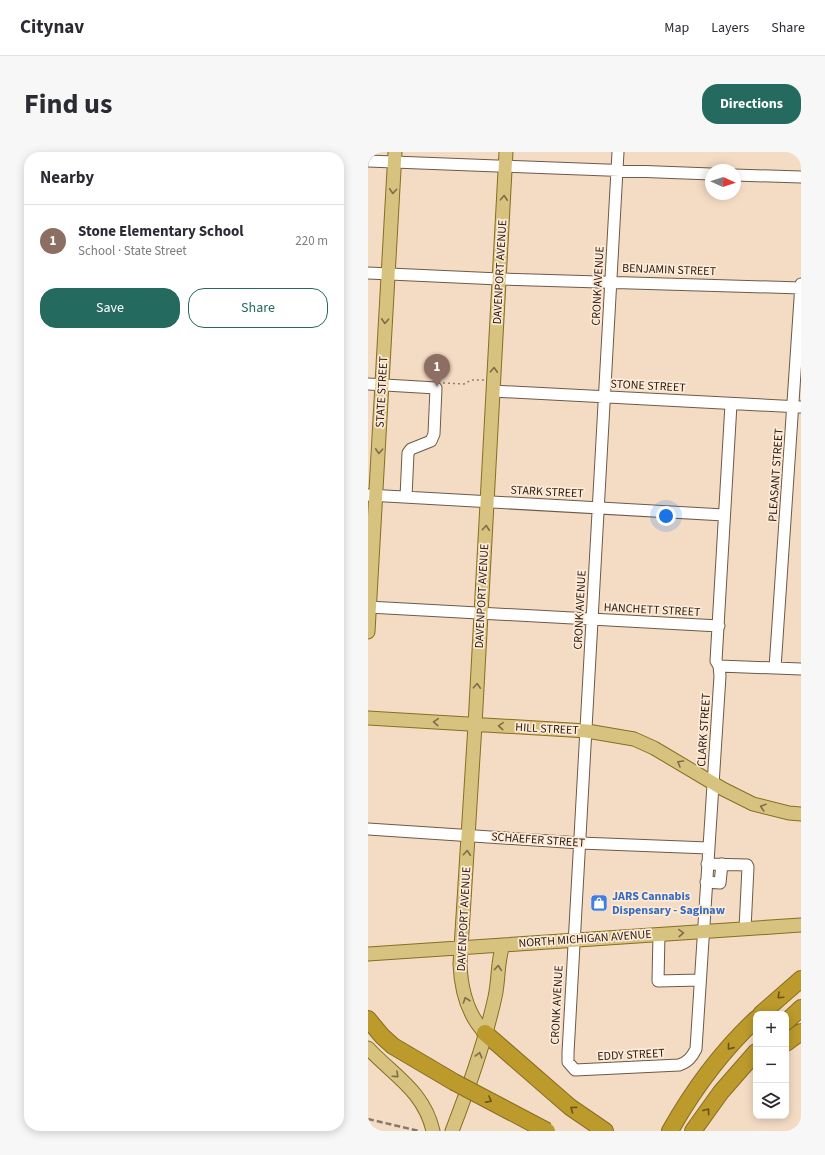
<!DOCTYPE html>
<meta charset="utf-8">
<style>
:root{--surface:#fff;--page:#f7f7f7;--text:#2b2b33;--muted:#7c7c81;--line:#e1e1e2;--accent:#246a5e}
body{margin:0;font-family:"Source Sans 3",sans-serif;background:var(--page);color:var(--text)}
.controls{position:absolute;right:12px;bottom:12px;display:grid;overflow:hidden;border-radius:8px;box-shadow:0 2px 10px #0003}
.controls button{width:36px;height:36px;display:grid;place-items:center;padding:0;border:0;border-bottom:1px solid var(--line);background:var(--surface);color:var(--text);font:20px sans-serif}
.compass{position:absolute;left:337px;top:12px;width:36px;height:36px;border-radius:50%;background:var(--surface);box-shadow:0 2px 10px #0003;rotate:93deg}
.you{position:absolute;left:298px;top:364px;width:14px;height:14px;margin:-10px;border:3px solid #fff;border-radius:50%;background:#1a73e8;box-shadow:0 0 0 6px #1a73e833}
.badge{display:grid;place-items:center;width:26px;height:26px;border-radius:50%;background:var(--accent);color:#fff;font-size:13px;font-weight:700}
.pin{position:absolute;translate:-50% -33px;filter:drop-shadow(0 1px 2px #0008)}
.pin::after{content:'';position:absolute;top:21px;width:14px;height:12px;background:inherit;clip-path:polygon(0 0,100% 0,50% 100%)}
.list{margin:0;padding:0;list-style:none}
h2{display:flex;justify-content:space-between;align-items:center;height:52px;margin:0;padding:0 16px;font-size:17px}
h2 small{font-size:13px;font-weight:400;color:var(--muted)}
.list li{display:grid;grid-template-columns:26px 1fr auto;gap:12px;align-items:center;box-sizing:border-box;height:72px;padding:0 16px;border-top:1px solid var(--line)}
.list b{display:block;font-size:15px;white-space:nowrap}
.list p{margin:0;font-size:13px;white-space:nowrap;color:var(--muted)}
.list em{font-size:13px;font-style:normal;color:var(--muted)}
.actions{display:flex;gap:8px;padding:12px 16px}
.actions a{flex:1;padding:9px 0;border:1px solid var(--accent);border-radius:16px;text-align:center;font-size:14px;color:var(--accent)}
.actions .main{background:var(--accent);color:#fff}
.icon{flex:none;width:22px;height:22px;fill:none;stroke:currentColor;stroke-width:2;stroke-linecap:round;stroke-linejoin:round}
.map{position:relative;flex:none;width:433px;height:979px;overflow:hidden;border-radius:16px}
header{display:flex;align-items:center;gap:24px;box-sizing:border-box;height:56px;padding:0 20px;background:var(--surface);border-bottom:1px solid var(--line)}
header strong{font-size:19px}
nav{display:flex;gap:22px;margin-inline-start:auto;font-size:14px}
.intro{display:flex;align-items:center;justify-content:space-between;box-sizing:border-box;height:96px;padding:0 24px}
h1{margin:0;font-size:28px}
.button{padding:10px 18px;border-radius:16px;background:var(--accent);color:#fff;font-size:14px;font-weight:700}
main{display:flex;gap:24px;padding:0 24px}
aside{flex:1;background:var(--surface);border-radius:16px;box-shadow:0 2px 10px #0003}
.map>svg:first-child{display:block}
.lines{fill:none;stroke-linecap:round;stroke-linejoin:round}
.minor-casing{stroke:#6e5a45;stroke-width:13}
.major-casing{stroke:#866e22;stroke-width:15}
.highway-casing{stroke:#866e22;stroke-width:18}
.path{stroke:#8d7d6c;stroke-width:1.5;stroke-dasharray:2 3;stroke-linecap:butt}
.minor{stroke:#fff;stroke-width:11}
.major{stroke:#d7c280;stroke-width:13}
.highway{stroke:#bc9a2b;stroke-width:16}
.rail{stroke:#877867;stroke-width:2.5;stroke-dasharray:6 3;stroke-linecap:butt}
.highway-bridge-casing{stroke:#866e22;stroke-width:18;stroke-linecap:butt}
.highway-bridge{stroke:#bc9a2b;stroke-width:16}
.oneway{stroke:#7d6e49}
.oneway2{stroke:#68541d}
.labels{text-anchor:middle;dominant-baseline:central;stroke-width:3.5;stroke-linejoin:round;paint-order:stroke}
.street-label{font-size:12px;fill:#231b12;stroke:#feead7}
.shop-label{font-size:12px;font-weight:bold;fill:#366cbe;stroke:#feead7;text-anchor:start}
</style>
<header>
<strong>Citynav</strong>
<nav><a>Map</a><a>Layers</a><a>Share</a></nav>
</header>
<div class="intro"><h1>Find us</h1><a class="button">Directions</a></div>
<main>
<aside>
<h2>Nearby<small></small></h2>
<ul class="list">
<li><span class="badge" style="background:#8d6e63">1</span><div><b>Stone Elementary School</b><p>School · State Street</p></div><em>220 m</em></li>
</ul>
<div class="actions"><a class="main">Save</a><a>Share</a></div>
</aside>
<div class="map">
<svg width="433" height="979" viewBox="0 0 433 979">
<rect width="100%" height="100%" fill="#f4dcc4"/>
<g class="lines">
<defs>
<path id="minor" d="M 250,0 L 200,901 L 200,910 L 207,918 L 311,913 C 320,910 324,905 328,897 L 352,524 L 351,514 L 348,509 L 363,252
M 0,9 L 343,22
M 367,23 L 433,25
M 0,121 L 131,127 L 433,136
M 0,232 L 68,236 L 66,282 L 63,289 L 43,297 L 40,301 L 38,345
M 125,239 L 432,255
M 0,343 L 356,363
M 0,455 L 351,474
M 351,514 L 433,517
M 407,516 L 433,132
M 0,677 L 212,691 L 340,696
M 339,712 L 379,713 L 380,715 L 377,777
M 338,730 L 352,731 L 354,712
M 291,782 L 290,829 L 332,828"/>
<path id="major" d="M 0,480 L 27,0
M 0,566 L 219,579 L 266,587 L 286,596 L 355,637 L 385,652 L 421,661 L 433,662
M 0,802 L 433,773
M 117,881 C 99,862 93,838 92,812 L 107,573 L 138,0
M 0,896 C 26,924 56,939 65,979
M 84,979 C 101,935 117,891 127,845 C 131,828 129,810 135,793"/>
<path id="highway" d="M 393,862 L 433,827
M 0,867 L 14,884 L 25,894 L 86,930
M 418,870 L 433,856
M 117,881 L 202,955 L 237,979
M 418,891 L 433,880
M 302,979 C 325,938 354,899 388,867
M 325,979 L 353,940 L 388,900"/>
</defs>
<use href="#minor" class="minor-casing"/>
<use href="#major" class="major-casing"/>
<use href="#highway" class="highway-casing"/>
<path class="path" d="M 75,231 L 96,232 L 103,228 L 116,228"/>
<use href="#minor" class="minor"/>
<use href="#major" class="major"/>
<use href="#highway" class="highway"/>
<path class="rail" d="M 0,967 L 51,979"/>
<defs>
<path id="highway-bridge" d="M 86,930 L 179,979"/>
</defs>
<use href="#highway-bridge" class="highway-bridge-casing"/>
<use href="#highway-bridge" class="highway-bridge"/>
</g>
<defs><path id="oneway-chevron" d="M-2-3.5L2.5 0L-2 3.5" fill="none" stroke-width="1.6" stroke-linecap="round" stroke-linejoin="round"/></defs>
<g class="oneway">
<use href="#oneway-chevron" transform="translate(25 39) rotate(94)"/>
<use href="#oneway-chevron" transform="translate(136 46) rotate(-87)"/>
<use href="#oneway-chevron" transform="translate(17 169) rotate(93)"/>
<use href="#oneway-chevron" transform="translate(126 218) rotate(-87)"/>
<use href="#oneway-chevron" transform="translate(11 299) rotate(93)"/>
<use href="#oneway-chevron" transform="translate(118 376) rotate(-86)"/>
<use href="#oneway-chevron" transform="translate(109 534) rotate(-87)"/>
<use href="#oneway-chevron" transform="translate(68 570) rotate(-176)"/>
<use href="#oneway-chevron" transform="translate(133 574) rotate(-177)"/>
<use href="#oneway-chevron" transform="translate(312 611) rotate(-150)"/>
<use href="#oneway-chevron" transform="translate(395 655) rotate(-162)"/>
<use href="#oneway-chevron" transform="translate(99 701) rotate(-86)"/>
<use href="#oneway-chevron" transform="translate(313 781) rotate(-2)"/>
<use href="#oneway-chevron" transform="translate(130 816) rotate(-85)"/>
<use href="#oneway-chevron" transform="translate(98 848) rotate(-109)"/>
<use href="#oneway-chevron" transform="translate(111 903) rotate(-75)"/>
<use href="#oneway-chevron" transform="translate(28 923) rotate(42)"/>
</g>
<g class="oneway2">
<use href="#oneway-chevron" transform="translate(412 844) rotate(137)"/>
<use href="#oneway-chevron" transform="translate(362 895) rotate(129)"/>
<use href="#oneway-chevron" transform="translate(121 948) rotate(28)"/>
<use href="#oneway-chevron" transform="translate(205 957) rotate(-144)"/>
<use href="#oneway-chevron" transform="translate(339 959) rotate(-54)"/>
</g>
<defs>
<symbol id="shop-square" viewBox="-11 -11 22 22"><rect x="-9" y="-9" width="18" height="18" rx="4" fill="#3f7fe0" stroke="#feead7"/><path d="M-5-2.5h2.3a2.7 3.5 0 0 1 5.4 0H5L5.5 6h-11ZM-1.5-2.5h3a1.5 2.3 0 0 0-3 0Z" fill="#fff"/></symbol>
</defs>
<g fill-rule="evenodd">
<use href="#shop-square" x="221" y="741" width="20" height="20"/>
</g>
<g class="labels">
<g class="street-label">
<text transform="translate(301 118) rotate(2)">BENJAMIN STREET</text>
<text transform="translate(132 120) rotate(-87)">DAVENPORT AVENUE</text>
<text transform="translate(230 134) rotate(-87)">CRONK AVENUE</text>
<text transform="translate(280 234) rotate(3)">STONE STREET</text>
<text transform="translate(14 240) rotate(-87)">STATE STREET</text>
<text transform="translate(408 323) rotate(-86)">PLEASANT STREET</text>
<text transform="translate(179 340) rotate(3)">STARK STREET</text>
<text transform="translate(114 444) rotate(-87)">DAVENPORT AVENUE</text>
<text transform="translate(212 458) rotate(-87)">CRONK AVENUE</text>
<text transform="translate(284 458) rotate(3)">HANCHETT STREET</text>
<text transform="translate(179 577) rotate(3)">HILL STREET</text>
<text transform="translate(336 578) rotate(-86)">CLARK STREET</text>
<text transform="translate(170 688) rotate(4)">SCHAEFER STREET</text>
<text transform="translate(96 767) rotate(-87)">DAVENPORT AVENUE</text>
<text transform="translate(217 787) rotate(-4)">NORTH MICHIGAN AVENUE</text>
<text transform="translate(189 853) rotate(-87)">CRONK AVENUE</text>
<text transform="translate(263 903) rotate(-3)">EDDY STREET</text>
</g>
<g class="shop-label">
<text x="244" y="744">JARS Cannabis<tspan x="244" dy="14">Dispensary - Saginaw</tspan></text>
</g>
</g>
</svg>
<div class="controls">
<button>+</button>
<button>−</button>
<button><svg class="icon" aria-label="layers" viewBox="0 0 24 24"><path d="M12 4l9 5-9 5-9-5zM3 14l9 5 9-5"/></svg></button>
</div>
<svg class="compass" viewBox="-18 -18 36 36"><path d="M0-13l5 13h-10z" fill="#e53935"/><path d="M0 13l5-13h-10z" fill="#7c7c81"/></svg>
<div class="you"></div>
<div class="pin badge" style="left:69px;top:235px;background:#8d6e63">1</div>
</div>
</main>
